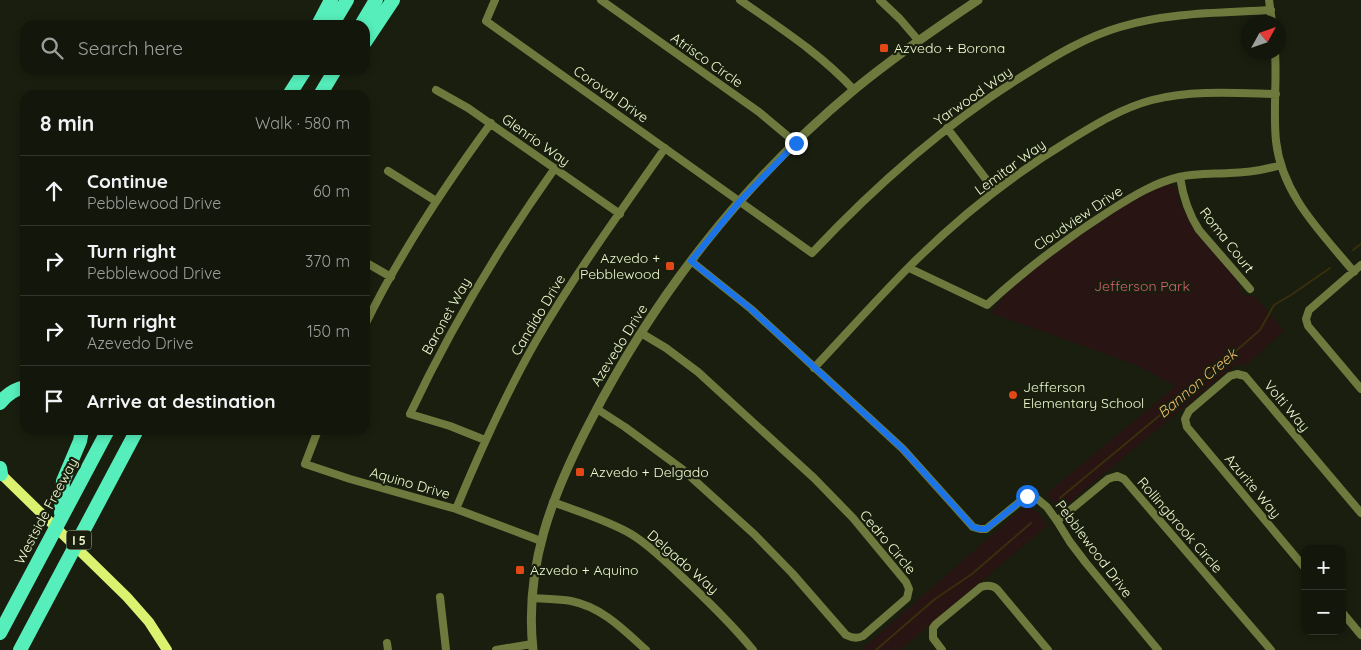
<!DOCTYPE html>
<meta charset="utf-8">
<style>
:root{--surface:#13160a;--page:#202318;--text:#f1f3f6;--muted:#9d9f9c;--line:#32352b}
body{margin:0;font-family:Quicksand,sans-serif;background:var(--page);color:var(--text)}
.controls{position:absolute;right:15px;bottom:15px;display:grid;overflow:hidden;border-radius:10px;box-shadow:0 2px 8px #0003}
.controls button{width:45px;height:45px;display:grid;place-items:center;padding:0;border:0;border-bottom:1px solid var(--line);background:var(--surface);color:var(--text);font:25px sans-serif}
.compass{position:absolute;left:1241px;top:15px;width:45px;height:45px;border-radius:50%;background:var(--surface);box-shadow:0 2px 8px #0003;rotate:50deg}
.stop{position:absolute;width:15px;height:15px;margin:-11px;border:4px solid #1a73e8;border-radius:50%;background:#fff}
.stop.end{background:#1a73e8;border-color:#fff;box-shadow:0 1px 5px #0008}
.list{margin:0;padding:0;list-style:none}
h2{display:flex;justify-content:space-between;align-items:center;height:65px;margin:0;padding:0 20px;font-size:21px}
h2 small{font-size:16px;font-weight:400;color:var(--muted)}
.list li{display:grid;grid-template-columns:32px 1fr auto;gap:15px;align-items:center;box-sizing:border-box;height:70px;padding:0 20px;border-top:1px solid var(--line)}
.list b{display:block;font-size:19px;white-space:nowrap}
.list p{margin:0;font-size:16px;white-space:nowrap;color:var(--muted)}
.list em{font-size:16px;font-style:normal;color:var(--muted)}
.icon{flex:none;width:28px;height:28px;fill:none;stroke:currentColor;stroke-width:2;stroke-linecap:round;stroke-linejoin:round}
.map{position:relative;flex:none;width:1361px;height:650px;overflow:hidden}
.search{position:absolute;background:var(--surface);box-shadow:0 2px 8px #0003;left:20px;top:20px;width:350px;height:55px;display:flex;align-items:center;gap:12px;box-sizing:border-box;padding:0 18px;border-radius:15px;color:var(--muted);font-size:19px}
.panel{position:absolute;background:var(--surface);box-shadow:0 2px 8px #0003;left:20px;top:90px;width:350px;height:345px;border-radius:15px}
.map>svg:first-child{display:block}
.green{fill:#281412}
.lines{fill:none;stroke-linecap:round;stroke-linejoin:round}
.stream{stroke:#382f0d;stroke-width:2}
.minor{stroke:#6e793e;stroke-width:8}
.tertiary{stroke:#6e793e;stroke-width:9}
.secondary{stroke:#dbf270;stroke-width:10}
.motorway{stroke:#56efbc;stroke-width:14}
.route{stroke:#1a73e8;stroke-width:6}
.poi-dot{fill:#e14815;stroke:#191e0e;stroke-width:2}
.labels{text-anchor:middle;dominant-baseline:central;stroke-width:4.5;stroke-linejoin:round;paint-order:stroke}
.shield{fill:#191e0e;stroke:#afb996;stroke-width:1}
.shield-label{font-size:12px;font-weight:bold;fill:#effbd0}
.poi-label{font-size:14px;fill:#effbd0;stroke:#191e0e;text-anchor:start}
.street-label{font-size:14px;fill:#effbd0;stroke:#191e0e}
.park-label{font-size:14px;fill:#d3646f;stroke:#191e0e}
.water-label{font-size:15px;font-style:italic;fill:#f1bb68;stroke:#191e0e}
</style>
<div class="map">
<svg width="1361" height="650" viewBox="0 0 1361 650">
<rect width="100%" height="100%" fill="#191e0e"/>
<path class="green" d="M 1167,184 L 1170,184 L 1176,188 L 1180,203 L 1194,228 L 1235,276 L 1242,294 L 1249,296 L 1254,295 L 1284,331 L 1245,366 L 1240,363 L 1235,365 L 1064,507 C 1056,506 1051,501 1046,494 L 1176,386 L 1134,364 L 991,313 C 996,307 1000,300 1005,295 C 1019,280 1036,268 1053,255 C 1089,228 1126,202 1167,184 Z
M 1025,506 L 1039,513 L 1047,526 L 900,650 L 861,650 Z"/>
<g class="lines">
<path class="stream" d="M 1353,250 L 1361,244
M 1060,498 L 1206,377 L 1260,330 L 1274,305 L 1291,295 L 1330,268
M 876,650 L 935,599 L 972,574 L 1031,523"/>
<path class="minor" d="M 495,0 L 486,21 L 812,253 C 876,185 946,123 1026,74 C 1056,55 1086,37 1120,27 C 1169,12 1221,13 1271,10
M 601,0 L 759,112 L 796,143
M 740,0 C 780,28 821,54 854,90
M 880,0 L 900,19 L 918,40
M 1269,0 L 1272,22
M 1275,52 C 1277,82 1273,112 1276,141 C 1282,195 1321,232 1354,272
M 436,90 L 468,108 L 620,214
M 947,128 L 995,191
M 388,171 L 436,201
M 1180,177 C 1183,197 1188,213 1199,230 L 1250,289
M 691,261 L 751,309 L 903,449 L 973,527 L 980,529 L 986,529 L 1027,496 L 1035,497 L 1047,507 L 1057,521 L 1070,542 L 1086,563 L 1158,650
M 365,262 L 391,277
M 1361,265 L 1309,310 L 1306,319 L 1308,326 L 1361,389
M 909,268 L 987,305 C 1026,269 1067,238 1111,210 C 1133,196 1154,183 1179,177 C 1196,173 1212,174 1229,173 C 1247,173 1264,170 1281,165
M 365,325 C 400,253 444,187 491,123
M 814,368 C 846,334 877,299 910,266 C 958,218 1012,175 1070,140 C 1096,124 1122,108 1152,100 C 1193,90 1234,93 1276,94
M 597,409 L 625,427 L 682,469 L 754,534 L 792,573 L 846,635 C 852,638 857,639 863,636 L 907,598 L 909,589 L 906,582 L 853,518 L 814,478 L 698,372 L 666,348 L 641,333
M 318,430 L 305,464 L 350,479 L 456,509 L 541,541
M 485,440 L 450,426 L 410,414 C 451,327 499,247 555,168
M 553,502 C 579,512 607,520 631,534 C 649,545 663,559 678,573 C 705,598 730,622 753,650
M 456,509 C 480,451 505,395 536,341 C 575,274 621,211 665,148
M 1057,521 L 1108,479 L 1117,476 L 1124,479 L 1271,650
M 1305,568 L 1187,427 L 1185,419 L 1189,411 L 1230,376 L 1237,374 L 1245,376 L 1361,513
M 440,597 L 446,650
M 532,598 C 545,599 559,599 571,601 C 602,607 624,630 646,650
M 1342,612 L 1361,635
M 387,643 L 388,650
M 496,650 L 532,644
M 942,650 L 933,638 L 933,628 L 936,624 L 981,587 C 987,585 992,585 997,589 L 1048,650"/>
<path class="tertiary" d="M 533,650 C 524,566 552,495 590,422 C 655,295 745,180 855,89 C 894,57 936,28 978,0"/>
<path class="secondary" d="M 0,473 L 127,597 L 149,622 L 167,650"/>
<path class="motorway" d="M 318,25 L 331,0
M 332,25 L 347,0
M 361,25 L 376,0
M 365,42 L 393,0
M 289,95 L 305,70
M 320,95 L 335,70
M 0,403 C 7,394 15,389 25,387
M 0,468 L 1,474
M 61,513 L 63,481 L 80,441 L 82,430
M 0,633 L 108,430
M 20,650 L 137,430"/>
</g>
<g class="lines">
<path class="route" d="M 796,143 L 740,201 L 691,261 L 751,309 L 903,449 L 973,527 L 980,529 L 986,529 L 1027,496"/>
</g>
<g class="poi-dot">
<rect x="879" y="43" width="10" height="10" rx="2.5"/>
<rect x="665" y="261" width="10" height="10" rx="2.5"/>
<circle cx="1013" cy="395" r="5"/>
<rect x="575" y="467" width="10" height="10" rx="2.5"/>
<rect x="515" y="565" width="10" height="10" rx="2.5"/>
</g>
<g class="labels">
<rect class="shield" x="66.5" y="530.5" width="25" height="19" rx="4"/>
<g class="shield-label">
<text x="79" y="540">I 5</text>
</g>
<g class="poi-label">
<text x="894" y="48">Azvedo + Borona</text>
<text x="660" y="258" text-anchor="end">Azvedo +<tspan x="660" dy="16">Pebblewood</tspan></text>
<text x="1023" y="387">Jefferson<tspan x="1023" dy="16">Elementary School</tspan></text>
<text x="590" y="472">Azvedo + Delgado</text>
<text x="530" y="570">Azvedo + Aquino</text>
</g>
<g class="street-label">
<text transform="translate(707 60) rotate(35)">Atrisco Circle</text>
<text transform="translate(611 94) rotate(35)">Coroval Drive</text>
<text transform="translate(973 96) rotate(-35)">Yarwood Way</text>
<text transform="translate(536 140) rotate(35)">Glenrio Way</text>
<text transform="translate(1010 167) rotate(-36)">Lemitar Way</text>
<text transform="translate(1078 218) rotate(-34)">Cloudview Drive</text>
<text transform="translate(1227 240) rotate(52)">Roma Court</text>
<text transform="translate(538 315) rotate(-59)">Candido Drive</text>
<text transform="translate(446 316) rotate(-61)">Baronet Way</text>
<text transform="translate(619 345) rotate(-58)">Azevedo Drive</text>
<text transform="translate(1287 406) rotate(50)">Volti Way</text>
<text transform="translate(410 483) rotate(16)">Aquino Drive</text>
<text transform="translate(1253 486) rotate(50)">Azurite Way</text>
<text transform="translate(46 511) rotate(-62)">Westside Freeway</text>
<text transform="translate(1180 525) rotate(49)">Rollingbrook Circle</text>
<text transform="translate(888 542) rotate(50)">Cedro Circle</text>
<text transform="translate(1094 549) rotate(53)">Pebblewood Drive</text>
<text transform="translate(683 562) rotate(41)">Delgado Way</text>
</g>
<g class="park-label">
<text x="1142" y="286">Jefferson Park</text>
</g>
<g class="water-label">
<text transform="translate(1197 383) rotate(-40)">Bannon Creek</text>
</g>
</g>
</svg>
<div class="controls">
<button>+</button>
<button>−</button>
</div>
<svg class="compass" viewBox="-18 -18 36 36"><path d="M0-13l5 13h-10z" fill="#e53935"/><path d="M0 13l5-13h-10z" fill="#9d9f9c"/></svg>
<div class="stop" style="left:1027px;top:496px"></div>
<div class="stop end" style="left:796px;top:143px"></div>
<div class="search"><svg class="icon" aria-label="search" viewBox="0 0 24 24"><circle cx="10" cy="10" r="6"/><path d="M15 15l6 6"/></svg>Search here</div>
<section class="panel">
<h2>8 min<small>Walk · 580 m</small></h2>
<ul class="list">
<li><svg class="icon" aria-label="ahead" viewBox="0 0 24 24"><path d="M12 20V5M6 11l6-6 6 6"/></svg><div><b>Continue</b><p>Pebblewood Drive</p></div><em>60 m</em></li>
<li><svg class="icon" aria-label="right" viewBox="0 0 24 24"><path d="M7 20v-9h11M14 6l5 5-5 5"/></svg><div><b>Turn right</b><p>Pebblewood Drive</p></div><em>370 m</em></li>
<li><svg class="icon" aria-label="right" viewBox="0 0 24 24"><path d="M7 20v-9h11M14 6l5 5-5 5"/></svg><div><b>Turn right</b><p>Azevedo Drive</p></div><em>150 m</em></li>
<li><svg class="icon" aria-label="arrive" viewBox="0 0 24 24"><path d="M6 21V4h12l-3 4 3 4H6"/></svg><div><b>Arrive at destination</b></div></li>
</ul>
</section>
</div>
